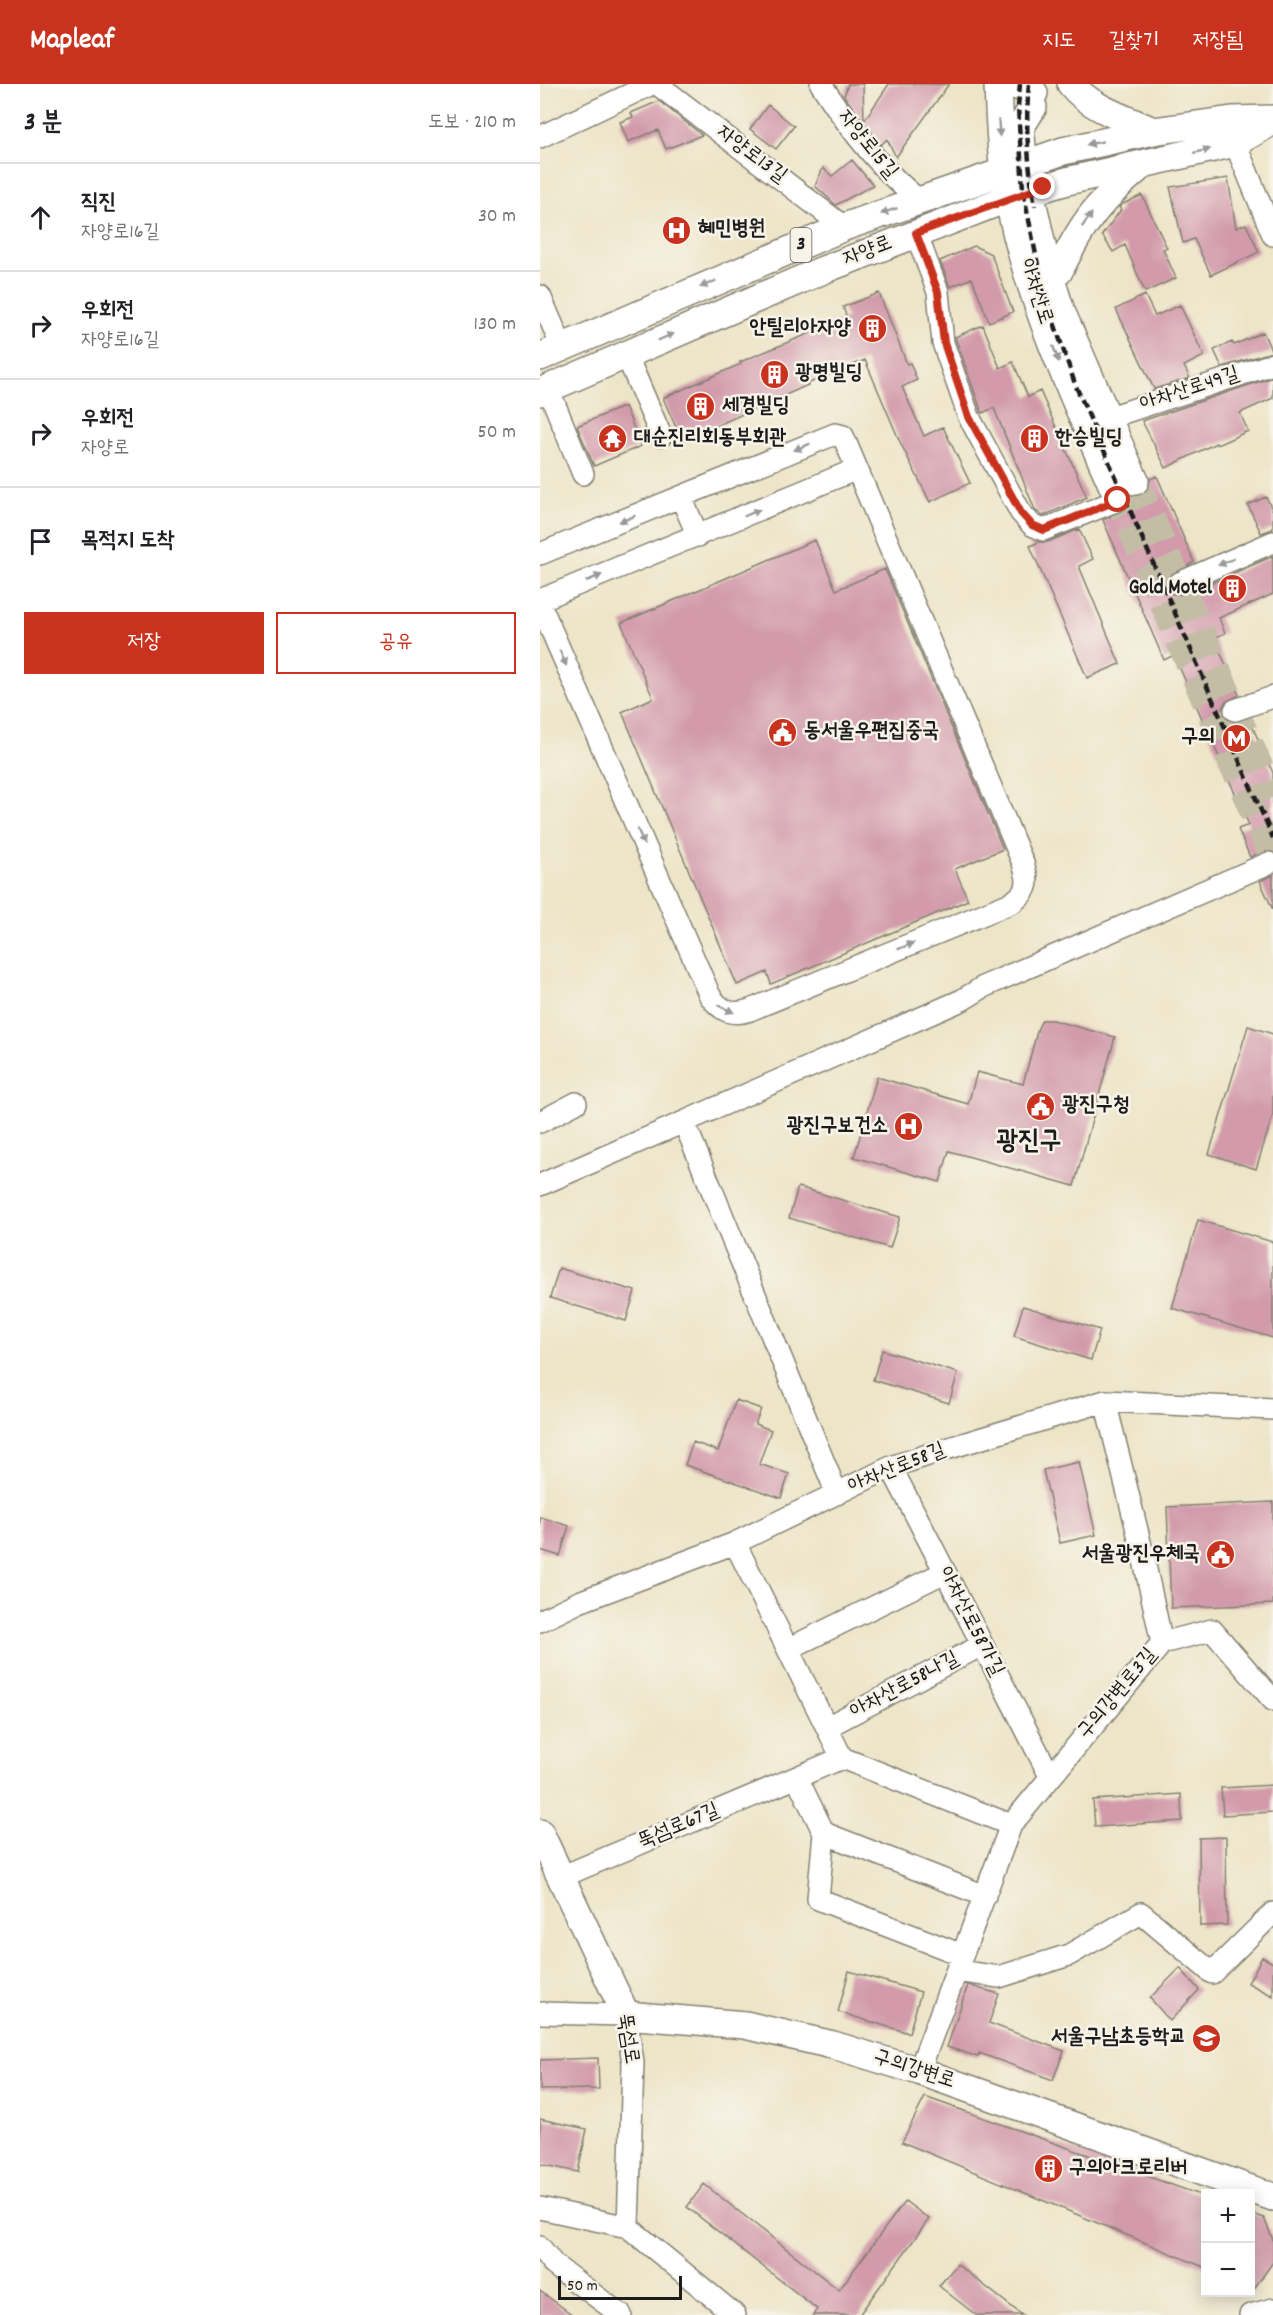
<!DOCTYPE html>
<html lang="ko">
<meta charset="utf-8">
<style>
:root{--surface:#fff;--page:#f6f6f6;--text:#202124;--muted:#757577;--line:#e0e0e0;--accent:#c8321e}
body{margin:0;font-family:Dekko,"Poor Story",sans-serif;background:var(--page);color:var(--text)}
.controls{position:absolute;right:18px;bottom:18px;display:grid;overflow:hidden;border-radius:0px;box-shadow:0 3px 15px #0003}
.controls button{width:54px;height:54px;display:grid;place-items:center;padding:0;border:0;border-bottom:2px solid var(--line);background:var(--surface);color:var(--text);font:30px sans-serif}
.scale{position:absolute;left:18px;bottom:15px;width:124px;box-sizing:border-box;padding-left:6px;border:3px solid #1c1c1c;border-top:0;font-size:16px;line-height:21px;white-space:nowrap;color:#1c1c1c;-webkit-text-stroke:4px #f7f3e8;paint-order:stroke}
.stop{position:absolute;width:18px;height:18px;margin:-14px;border:4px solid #c8321e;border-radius:50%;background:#fff}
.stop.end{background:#c8321e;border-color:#fff;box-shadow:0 2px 6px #0008}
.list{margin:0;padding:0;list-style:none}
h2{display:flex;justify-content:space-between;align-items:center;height:78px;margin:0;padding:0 24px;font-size:26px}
h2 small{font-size:20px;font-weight:400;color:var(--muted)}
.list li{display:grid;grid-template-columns:39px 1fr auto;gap:18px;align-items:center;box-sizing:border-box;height:108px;padding:0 24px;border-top:2px solid var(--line)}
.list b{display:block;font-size:22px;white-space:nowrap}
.list p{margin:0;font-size:20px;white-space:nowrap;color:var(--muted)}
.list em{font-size:20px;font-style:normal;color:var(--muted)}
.actions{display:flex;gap:12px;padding:18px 24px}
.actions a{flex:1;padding:14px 0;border:2px solid var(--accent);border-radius:0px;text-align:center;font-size:21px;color:var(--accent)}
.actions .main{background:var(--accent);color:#fff}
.icon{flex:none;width:33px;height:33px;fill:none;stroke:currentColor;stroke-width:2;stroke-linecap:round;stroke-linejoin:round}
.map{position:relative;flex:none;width:733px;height:2231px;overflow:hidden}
header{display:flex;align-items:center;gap:36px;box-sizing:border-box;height:84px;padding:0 30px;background:var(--accent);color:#fff}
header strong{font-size:28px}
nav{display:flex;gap:33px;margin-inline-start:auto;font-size:21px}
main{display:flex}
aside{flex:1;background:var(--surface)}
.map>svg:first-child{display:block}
.building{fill:#d29aab}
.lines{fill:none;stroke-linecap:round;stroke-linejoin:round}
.major-tunnel{stroke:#c3bda6;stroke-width:27;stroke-dasharray:27 14;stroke-linecap:butt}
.minor-casing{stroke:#848072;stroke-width:24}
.major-casing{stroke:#848072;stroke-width:30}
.minor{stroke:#fff;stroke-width:21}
.major{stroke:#fff;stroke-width:27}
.rail{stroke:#1c1c1c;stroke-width:4.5;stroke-dasharray:9 4.5;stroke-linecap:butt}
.oneway{fill:#999}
.route{stroke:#c8321e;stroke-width:8}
.labels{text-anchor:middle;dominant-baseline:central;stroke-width:5;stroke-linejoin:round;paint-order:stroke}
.shield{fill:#f7f3e8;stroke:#5e5c59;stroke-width:1.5}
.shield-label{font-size:20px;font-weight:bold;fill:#1c1c1c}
.street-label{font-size:21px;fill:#1c1c1c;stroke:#f7f3e8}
.poi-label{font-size:21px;font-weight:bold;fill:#1c1c1c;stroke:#f7f3e8;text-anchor:start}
.district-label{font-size:27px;font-weight:bold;fill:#1c1c1c;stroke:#f7f3e8}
</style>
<header>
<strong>Mapleaf</strong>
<nav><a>지도</a><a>길찾기</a><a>저장됨</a></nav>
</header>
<main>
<aside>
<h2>3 분<small>도보 · 210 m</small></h2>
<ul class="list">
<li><svg class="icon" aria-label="ahead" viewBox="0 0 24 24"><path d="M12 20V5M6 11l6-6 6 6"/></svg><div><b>직진</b><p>자양로16길</p></div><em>30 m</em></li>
<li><svg class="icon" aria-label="right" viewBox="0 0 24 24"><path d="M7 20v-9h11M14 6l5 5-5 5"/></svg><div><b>우회전</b><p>자양로16길</p></div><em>130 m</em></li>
<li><svg class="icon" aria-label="right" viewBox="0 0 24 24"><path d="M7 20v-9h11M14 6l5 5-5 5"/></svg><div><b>우회전</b><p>자양로</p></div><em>50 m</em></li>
<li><svg class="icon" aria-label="arrive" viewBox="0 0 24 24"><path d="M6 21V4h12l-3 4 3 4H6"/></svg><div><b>목적지 도착</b></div></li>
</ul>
<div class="actions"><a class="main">저장</a><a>공유</a></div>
</aside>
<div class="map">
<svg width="733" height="2231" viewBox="0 0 733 2231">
<rect width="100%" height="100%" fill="#f7f3e8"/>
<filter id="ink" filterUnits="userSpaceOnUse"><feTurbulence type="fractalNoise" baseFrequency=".0167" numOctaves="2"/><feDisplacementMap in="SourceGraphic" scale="12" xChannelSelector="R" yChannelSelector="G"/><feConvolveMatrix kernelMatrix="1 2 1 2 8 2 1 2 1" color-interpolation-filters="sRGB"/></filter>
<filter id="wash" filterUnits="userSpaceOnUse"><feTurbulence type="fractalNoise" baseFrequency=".008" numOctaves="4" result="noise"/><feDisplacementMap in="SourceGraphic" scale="24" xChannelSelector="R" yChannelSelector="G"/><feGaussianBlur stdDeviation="1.35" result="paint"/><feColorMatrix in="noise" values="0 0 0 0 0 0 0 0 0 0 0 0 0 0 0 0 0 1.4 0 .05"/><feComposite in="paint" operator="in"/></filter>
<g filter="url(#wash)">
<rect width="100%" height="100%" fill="#ede5c8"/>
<g id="blocks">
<path class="building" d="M 308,0 L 323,0 L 324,37 L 349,0 L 409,0 L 356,73 L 347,55 L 341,61 L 304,12 Z
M 119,17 L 162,51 L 126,65 L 118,46 L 88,58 L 80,38 L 93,33 L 91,29 Z
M 228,21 L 254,42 L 236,65 L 210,45 Z
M 312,76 L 333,101 L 296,121 L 275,102 L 283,84 L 292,92 Z
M 688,94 L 696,144 L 706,140 L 719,168 L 671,191 L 654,155 L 643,159 L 630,103 Z
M 602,111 L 627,164 L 623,165 L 636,194 L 605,208 L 585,161 L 573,168 L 562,151 L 581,126 L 579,123 L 583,120 Z
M 434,162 L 451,170 L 473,228 L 449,238 L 432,194 L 410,203 L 400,177 Z
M 339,209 L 367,280 L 370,279 L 377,296 L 362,303 L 384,352 L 403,343 L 430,399 L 390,418 L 360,358 L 325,276 L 267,300 L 268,301 L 142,357 L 123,314 L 201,280 L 200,278 L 307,234 L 303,223 Z
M 605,211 L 615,232 L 640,221 L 664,272 L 644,282 L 650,294 L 614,305 L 576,225 Z
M 443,241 L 460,284 L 473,278 L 488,313 L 500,307 L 547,413 L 503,432 L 495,426 L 454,324 L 442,329 L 416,256 L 415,253 Z
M 723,248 L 732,268 L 682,283 L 674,266 L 692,258 L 694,261 Z
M 733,293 L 733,314 L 700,329 L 708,347 L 677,361 L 676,359 L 626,384 L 602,337 Z
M 85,322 L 101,362 L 54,382 L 37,342 Z
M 617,392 L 654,478 L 628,492 L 627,504 L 632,510 L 644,511 L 733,472 L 733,510 L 679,534 L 685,549 L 674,554 L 699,611 L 685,618 L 682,624 L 683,631 L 687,636 L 693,639 L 709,635 L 733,689 L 733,767 L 724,767 L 710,773 L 698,745 L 709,741 L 634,571 L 624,576 L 563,436 L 588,424 L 590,418 L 590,411 L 602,411 L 608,406 L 610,395 Z
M 726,413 L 733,427 L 733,445 L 721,449 L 708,421 Z
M 539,445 L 553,475 L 539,482 L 580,580 L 547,594 L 490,462 L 499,458 L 508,458 Z
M 275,456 L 296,506 L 345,485 L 463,765 L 415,785 L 428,816 L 231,900 L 227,888 L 197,901 L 82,628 L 113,614 L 81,539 Z
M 733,791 L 733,826 L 720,797 Z
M 502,936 L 512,936 L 575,953 L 534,1102 L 409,1067 L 400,1098 L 314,1073 L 337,993 L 428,1020 L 437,988 L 483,1000 L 498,944 Z
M 708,942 L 733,950 L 733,1031 L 716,1085 L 669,1070 Z
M 258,1103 L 360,1133 L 350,1164 L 249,1134 Z
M 658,1136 L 733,1158 L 733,1254 L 632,1224 Z
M 19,1184 L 95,1207 L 86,1237 L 10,1214 Z
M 483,1222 L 560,1246 L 551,1276 L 474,1252 Z
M 342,1266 L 418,1289 L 409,1319 L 333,1296 Z
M 196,1316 L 221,1325 L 215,1340 L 231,1346 L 219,1380 L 249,1390 L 241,1414 L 145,1381 L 153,1358 L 178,1367 Z
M 539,1378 L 556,1451 L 520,1459 L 503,1386 Z
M 733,1418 L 733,1520 L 631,1524 L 627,1423 Z
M 0,1433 L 29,1442 L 20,1472 L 0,1466 Z
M 733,1701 L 733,1728 L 683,1731 L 681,1704 Z
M 641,1710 L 642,1737 L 555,1743 L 553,1716 Z
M 686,1753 L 687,1841 L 660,1842 L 659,1754 Z
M 722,1873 L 733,1879 L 733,1912 L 708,1899 Z
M 640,1884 L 659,1906 L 630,1937 L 610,1914 Z
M 309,1887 L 381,1908 L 369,1949 L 298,1928 Z
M 428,1901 L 459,1910 L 449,1939 L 524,1967 L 513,1996 L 439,1969 L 438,1973 L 407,1963 Z
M 58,1974 L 59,2005 L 0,2006 L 0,1976 Z
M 385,2013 L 666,2113 L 666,2184 L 362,2058 Z
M 0,2035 L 47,2045 L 38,2088 L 0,2080 Z
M 164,2100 L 299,2206 L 365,2117 L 389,2135 L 319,2231 L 273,2231 L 277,2225 L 147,2123 Z
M 711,2129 L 724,2134 L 733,2156 L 733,2178 L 711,2209 Z
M 417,2180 L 482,2231 L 436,2231 L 399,2202 Z
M 0,2207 L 33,2231 L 0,2231 Z"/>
</g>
</g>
<g filter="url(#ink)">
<use href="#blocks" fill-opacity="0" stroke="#848072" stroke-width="1.5"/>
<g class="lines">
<path class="major-tunnel" d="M 595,397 L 733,713
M 574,405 L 733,774"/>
<defs>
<path id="minor" d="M 117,0 L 304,143
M 281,0 C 307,41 342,87 380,117
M 0,53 L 112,0
M 695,59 L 733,151
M 376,149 L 398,208 L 403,259 L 429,333 L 481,429 L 492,441 L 503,446 L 578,416
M 0,212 L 22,263
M 86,270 L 121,352
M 8,304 L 43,390
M 567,334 L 733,280
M 141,413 L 158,452
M 0,470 L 295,350 L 303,352 L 317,385 L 0,516
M 639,499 L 733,458
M 0,520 L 170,912 C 182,928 192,932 210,926 L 473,818 C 490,805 489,798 483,779 L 317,385
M 695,626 L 733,613
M 0,1038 L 36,1019
M 144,1038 L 297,1410
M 0,1101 L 422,916 L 445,902 L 729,779
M 351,1383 L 510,1692
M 195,1459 L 302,1674
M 0,1537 L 39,1518 L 195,1459 L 351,1383 L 406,1365 L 565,1317 L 733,1325
M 622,1559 L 672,1546 L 733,1616
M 248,1565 L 405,1488
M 287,1643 L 442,1561
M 257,1694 L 284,1749 L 278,1815 L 422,1871
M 284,1749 L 445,1812
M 21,1793 L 302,1674 L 471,1741
M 417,1887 L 459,1893 L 529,1871 L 601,1829 L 672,1889 L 733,1829
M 0,1929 L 86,1931 L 93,1979 L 88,2143
M 379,1987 L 471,1741 L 622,1559 L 600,1458 L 565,1317
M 0,2124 L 88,2143 L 195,2231
M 0,2163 L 14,2181 L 81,2231
M 710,2231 L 733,2225"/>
<path id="major" d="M 458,0 C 459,29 460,58 464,87 C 480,198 529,303 574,405
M 473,0 L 494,9
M 531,0 C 551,25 585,34 613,47
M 493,23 L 480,44 L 484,80 L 506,180 L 521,227 L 595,397
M 519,187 C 543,138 558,118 600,83
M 0,273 L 304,143 L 523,67 L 613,47 L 692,36 L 733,35
M 0,308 L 283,186 L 469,114 L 527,97 L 695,59 L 733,37
M 0,1749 L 86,1931 L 205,1941 L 293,1961 L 379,1987 L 733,2113"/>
</defs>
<use href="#minor" class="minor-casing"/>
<use href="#major" class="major-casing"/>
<use href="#minor" class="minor"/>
<use href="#major" class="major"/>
<path class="rail" d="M 480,0 L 478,23 L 483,106 L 503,206 L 535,300 L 733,754
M 489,0 C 485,40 488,83 495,122"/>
</g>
<defs><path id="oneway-solid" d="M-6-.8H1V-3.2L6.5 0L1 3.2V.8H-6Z" transform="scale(1.5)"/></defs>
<g class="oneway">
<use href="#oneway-solid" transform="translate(459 44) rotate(86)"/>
<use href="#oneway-solid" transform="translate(555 59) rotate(168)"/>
<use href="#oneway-solid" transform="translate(662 67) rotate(-13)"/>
<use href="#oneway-solid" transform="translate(349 127) rotate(161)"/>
<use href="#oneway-solid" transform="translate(547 136) rotate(-54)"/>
<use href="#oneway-solid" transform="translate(168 200) rotate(157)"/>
<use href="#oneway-solid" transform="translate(126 253) rotate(-23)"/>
<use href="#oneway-solid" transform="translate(516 270) rotate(70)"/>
<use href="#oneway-solid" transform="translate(262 363) rotate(158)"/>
<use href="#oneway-solid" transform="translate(212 429) rotate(-23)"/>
<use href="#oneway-solid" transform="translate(87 435) rotate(158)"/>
<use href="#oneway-solid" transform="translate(686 478) rotate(157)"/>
<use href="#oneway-solid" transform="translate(54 494) rotate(-22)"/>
<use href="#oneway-solid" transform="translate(23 574) rotate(67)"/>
<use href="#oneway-solid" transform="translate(101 753) rotate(67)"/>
<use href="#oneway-solid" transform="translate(366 862) rotate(-22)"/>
<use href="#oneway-solid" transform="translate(186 925) rotate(25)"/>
</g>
</g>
<g class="lines" filter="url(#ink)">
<path class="route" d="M 503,103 L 376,149 L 398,208 L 404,259 L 429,333 L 481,429 L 492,441 L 504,446 L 578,416"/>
</g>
<defs>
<symbol id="hospital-disc" viewBox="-11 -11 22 22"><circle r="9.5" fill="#c8321e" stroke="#f7f3e8"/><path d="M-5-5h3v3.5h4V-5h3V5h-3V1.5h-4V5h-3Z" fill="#fff"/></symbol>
<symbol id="building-disc" viewBox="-11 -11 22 22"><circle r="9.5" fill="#c8321e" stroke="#f7f3e8"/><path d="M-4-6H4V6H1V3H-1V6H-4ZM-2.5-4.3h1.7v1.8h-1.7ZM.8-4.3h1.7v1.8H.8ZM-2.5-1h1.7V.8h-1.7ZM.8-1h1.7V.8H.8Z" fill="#fff"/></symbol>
<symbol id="temple-disc" viewBox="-11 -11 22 22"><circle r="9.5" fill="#c8321e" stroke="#f7f3e8"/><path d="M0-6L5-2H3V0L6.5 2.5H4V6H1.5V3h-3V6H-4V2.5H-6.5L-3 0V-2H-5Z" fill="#fff"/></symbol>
<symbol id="civic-disc" viewBox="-11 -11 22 22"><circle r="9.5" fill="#c8321e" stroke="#f7f3e8"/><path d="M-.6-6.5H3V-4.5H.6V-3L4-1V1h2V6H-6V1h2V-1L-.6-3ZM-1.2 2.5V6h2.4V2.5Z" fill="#fff"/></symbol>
<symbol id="metro-disc" viewBox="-11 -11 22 22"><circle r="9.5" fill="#c8321e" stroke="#f7f3e8"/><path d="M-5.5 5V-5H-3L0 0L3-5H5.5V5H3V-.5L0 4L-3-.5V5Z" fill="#fff"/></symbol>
<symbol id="school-disc" viewBox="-11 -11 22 22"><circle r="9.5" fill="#c8321e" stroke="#f7f3e8"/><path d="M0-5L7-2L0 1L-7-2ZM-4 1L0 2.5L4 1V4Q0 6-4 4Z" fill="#fff"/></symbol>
</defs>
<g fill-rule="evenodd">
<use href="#hospital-disc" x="120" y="130" width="33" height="33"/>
<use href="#building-disc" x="316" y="228" width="33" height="33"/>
<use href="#building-disc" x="218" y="274" width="33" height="33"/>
<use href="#building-disc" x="144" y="306" width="33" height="33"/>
<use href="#temple-disc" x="56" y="338" width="33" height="33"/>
<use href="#building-disc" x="478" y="338" width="33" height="33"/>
<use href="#building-disc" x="676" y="488" width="33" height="33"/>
<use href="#civic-disc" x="226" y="632" width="33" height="33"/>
<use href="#metro-disc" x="680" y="638" width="33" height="33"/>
<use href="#civic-disc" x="484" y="1006" width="33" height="33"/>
<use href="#hospital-disc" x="352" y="1026" width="33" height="33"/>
<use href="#civic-disc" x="664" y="1454" width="33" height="33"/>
<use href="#school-disc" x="650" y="1938" width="33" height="33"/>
<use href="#building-disc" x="492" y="2068" width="33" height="33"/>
</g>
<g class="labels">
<rect class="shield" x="250.5" y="144" width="21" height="34" rx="4.5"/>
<g class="shield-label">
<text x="261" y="161">3</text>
</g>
<g class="street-label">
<text transform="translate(327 61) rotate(51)">자양로15길</text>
<text transform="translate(211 71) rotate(37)">자양로13길</text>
<text transform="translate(328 168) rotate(-21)">자양로</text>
<text transform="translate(495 208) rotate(72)">아차산로</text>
<text transform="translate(650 306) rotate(-18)">아차산로49길</text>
<text transform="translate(357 1385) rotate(-22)">아차산로58길</text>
<text transform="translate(430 1538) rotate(63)">아차산로58가길</text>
<text transform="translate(365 1602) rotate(-28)">아차산로58나길</text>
<text transform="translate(578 1610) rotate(-50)">구의강변로3길</text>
<text transform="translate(139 1743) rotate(-23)">뚝섬로67길</text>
<text transform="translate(87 1955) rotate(81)">뚝섬로</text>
<text transform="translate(374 1986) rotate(18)">구의강변로</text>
</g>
<g class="poi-label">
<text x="158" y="146">혜민병원</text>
<text x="311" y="245" text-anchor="end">안틸리아자양</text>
<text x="255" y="290">광명빌딩</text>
<text x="182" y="323">세경빌딩</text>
<text x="94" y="355">대순진리회동부회관</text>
<text x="515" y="355">한승빌딩</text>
<text x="672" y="505" text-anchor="end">Gold Motel</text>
<text x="264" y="648">동서울우편집중국</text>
<text x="675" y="654" text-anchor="end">구의</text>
<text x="522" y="1022">광진구청</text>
<text x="348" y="1043" text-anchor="end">광진구보건소</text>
<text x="660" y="1471" text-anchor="end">서울광진우체국</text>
<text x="646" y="1954" text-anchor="end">서울구남초등학교</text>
<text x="529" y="2085">구의아크로리버</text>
</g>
<g class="district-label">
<text x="489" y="1058">광진구</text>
</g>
</g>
</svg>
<div class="controls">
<button>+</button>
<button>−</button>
</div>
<div class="scale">50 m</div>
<div class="stop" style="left:578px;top:416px"></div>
<div class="stop end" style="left:503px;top:103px"></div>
</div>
</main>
